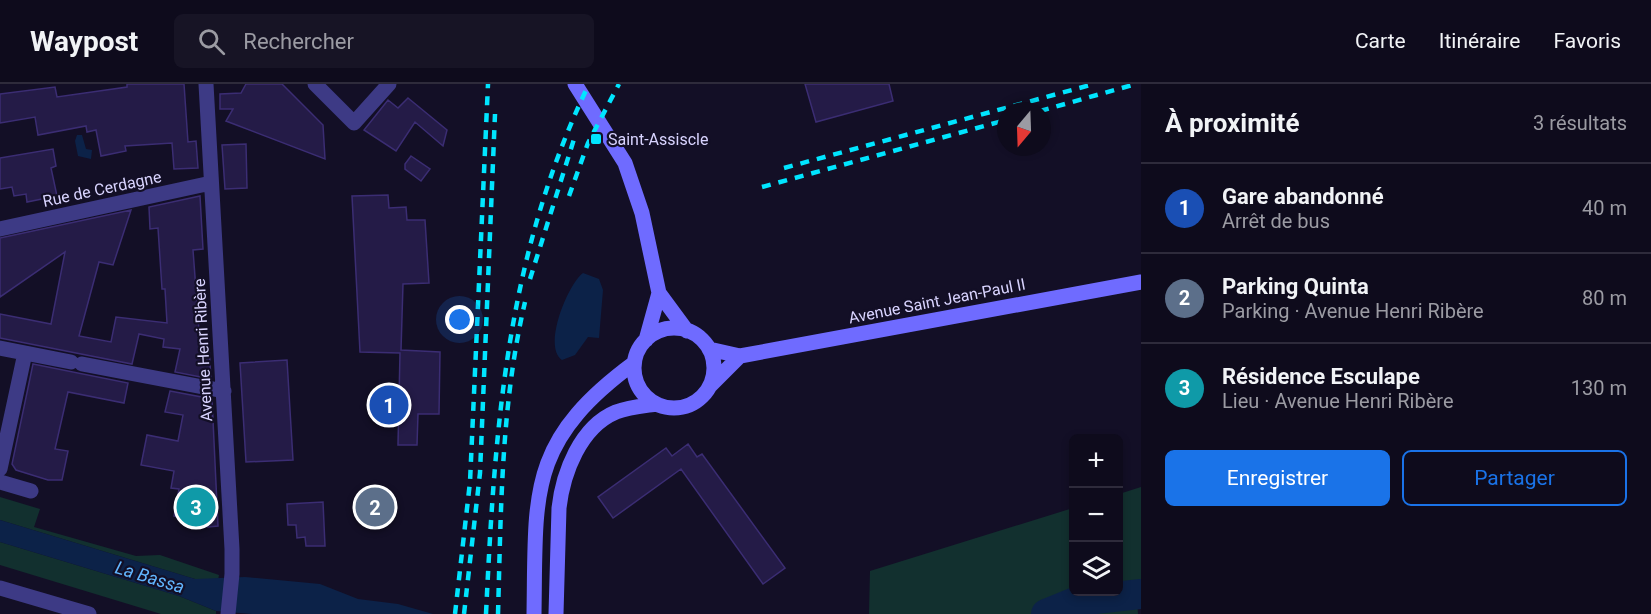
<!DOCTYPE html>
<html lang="fr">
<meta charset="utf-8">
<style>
:root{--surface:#0e0b1c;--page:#171425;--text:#f1f3f6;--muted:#9b9ba3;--line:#2e2b3b;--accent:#1a73e8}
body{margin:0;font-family:Roboto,sans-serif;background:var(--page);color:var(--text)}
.controls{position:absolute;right:18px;bottom:18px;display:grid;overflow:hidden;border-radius:9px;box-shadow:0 3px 9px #0003}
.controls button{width:54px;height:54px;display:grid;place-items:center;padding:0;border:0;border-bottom:2px solid var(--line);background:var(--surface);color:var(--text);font:30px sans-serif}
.compass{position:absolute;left:997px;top:18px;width:54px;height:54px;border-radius:50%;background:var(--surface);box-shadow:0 3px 9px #0003;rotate:199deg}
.you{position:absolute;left:460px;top:236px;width:21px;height:21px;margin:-15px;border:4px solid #fff;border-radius:50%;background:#1a73e8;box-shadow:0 0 0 9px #1a73e833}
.badge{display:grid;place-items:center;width:39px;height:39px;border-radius:50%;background:var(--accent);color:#fff;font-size:20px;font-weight:700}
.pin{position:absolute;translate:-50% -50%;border:3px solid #fff;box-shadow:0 2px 6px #0006}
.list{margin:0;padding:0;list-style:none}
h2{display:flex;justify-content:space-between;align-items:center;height:78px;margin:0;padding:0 24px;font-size:26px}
h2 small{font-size:20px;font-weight:400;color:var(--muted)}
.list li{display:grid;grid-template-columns:39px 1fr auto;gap:18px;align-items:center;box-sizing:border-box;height:90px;padding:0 24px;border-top:2px solid var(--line)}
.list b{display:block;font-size:22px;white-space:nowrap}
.list p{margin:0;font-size:20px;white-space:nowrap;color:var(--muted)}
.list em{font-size:20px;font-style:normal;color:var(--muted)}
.actions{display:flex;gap:12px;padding:18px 24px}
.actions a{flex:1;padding:14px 0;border:2px solid var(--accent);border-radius:9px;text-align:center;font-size:21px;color:var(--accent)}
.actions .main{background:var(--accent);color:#fff}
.icon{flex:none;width:33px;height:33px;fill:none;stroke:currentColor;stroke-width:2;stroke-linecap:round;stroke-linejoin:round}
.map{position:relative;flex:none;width:1141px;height:530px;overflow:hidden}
header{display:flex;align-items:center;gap:36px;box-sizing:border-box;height:84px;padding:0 30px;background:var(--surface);border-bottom:2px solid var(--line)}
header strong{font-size:28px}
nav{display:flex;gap:33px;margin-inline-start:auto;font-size:21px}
.search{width:420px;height:54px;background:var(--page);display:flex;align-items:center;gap:15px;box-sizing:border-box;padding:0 21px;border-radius:9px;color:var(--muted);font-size:22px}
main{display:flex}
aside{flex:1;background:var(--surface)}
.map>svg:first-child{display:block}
.green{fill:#12302f}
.water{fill:#0c2248}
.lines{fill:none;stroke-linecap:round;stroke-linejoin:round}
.river{stroke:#0c2248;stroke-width:30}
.building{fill:#241b47;stroke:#3b2d73;stroke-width:1.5}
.street{stroke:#3d3a85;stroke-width:15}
.secondary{stroke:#6f6bff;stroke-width:15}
.rail{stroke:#00e5ff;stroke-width:4.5;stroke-dasharray:9 8;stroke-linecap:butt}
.poi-dot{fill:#00e5ff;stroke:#130f26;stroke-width:2}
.labels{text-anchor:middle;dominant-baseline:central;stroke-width:4.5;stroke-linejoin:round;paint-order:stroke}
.poi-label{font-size:16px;fill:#d9d4ff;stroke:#130f26;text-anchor:start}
.street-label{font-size:16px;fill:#d9d4ff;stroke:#130f26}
.water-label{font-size:18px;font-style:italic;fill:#62b6ff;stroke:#130f26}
</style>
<header>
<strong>Waypost</strong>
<div class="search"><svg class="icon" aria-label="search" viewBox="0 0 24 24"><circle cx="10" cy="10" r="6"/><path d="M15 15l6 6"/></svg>Rechercher</div>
<nav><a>Carte</a><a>Itinéraire</a><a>Favoris</a></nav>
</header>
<main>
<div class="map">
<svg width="1141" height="530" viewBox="0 0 1141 530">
<rect width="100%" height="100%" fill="#130f26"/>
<path class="green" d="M 1141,403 L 1141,501 L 1136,502 L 1138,530 L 869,530 L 870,487 L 1073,424 L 1074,508 L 1118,508 L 1119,410 Z
M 0,413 L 40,425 L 34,443 L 136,472 L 160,471 L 219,491 L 218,496 L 195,495 L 0,436 Z
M 0,458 L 179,512 L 216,527 L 216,530 L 161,530 L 0,481 Z"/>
<path class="water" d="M 77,51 L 82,51 L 86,65 L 92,66 L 91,75 L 78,72 L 75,57 Z
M 583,189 L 599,195 L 603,206 L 599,254 L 588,253 L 575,271 L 562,276 C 542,263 568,200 583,189 Z
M 0,436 L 195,495 L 245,493 L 320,500 L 358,515 L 398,520 L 433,530 L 252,530 L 216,527 L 179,512 L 0,458 Z"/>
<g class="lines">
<path class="river" d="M 1046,530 L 1078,517 L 1141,510"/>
</g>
<path class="building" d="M 127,0 L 184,0 L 188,58 L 196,57 L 198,84 L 174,85 L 172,59 L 125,62 L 126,67 L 101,72 L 96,46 L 87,48 L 86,42 L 38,51 L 35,33 L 0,39 L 0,10 L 55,3 L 57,13 L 127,3 Z
M 246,0 L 282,0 L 323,41 L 325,75 L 226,37 L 233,25 L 220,25 L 220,10 L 241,9 Z
M 805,0 L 889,0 L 893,17 L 816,38 Z
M 408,14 L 447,46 L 443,62 L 415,38 L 396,67 L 364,46 L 388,16 L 398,24 Z
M 246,60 L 247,104 L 225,105 L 222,61 Z
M 53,65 L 56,82 L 51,84 L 57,112 L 27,118 L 26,110 L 14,112 L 12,103 L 0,105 L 0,74 Z
M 411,72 L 430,85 L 421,97 L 405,85 L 405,80 Z
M 388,111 L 389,124 L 406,123 L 407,136 L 425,136 L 429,199 L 403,200 L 401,266 L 440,268 L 439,330 L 418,330 L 417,361 L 398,361 L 400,269 L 360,268 L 352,112 Z
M 200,112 L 203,165 L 193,166 L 199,246 L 208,247 L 211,295 L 175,288 L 180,265 L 163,263 L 164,255 L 139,250 L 132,280 L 0,254 L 0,230 L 51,240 L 65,168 L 0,213 L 0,154 L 131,126 L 113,181 L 99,178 L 79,252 L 111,258 L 116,233 L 167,239 L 165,205 L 162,205 L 158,144 L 150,145 L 149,123 Z
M 287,276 L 293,376 L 246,378 L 240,279 Z
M 33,280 L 128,299 L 124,319 L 68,308 L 55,365 L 68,367 L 62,396 L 48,396 L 16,386 L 12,380 Z
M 170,307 L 212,315 L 218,442 L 208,443 L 174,432 L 179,405 L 171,404 L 174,387 L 141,381 L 147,351 L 178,357 L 183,331 L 165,328 Z
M 688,360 L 697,373 L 702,370 L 785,484 L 763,500 L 681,385 L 613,434 L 598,413 L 666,364 L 672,372 Z
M 323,418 L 325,462 L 306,462 L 305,453 L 297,454 L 296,441 L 288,441 L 287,420 Z"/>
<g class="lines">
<path class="street" d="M 206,0 L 232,465 L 232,490 L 228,530
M 315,0 L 354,39 L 389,0
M 0,145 L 211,99
M 0,264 L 71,278
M 82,280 L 224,307
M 0,385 L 25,269
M 0,398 L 31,407
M 0,504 L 89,530"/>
<path class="secondary" d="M 575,0 L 625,79 L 642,129 L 659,209 L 646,256
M 659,209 L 687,247
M634 284a40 40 0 1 1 80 0a40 40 0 1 1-80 0Z
M 709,265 L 740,272 L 1141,198
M 710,302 L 740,272
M 534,530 C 536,408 527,358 634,279
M 556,530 L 559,424 C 563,389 580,343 616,328 C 629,323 643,322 657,320"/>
<path class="rail" d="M 1040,27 L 1136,0
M 784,84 L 1094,0
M 762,103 L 1006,36
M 569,112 L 588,59 L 619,0
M 530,195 L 575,52
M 455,530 L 470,398 L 488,0
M 464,530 L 480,389 L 495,30
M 486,530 C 495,343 506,172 589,0
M 498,530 C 501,426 501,320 525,218"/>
</g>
<rect class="poi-dot" x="590" y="49" width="12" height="12" rx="3"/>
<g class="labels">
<g class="poi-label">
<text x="608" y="55">Saint-Assiscle</text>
</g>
<g class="street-label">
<text transform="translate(102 105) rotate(-12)">Rue de Cerdagne</text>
<text transform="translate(937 217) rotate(-11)">Avenue Saint Jean-Paul II</text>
<text transform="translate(203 266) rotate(-93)">Avenue Henri Ribère</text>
</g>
<g class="water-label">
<text transform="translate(150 493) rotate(17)">La Bassa</text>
</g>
</g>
</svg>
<div class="controls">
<button>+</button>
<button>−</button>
<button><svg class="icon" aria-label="layers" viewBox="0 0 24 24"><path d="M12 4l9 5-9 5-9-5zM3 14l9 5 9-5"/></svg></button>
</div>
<svg class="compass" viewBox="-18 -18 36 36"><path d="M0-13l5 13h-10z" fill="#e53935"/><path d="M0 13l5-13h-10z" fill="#9b9ba3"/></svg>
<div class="you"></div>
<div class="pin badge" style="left:389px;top:321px;background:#1a4fb4">1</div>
<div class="pin badge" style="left:375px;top:423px;background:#5c6f8a">2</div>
<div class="pin badge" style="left:196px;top:423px;background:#0f9aa8">3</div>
</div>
<aside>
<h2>À proximité<small>3 résultats</small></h2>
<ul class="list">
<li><span class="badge" style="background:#1a4fb4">1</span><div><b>Gare abandonné</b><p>Arrêt de bus</p></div><em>40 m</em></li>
<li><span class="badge" style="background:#5c6f8a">2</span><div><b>Parking Quinta</b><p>Parking · Avenue Henri Ribère</p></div><em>80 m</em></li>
<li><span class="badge" style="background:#0f9aa8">3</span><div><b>Résidence Esculape</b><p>Lieu · Avenue Henri Ribère</p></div><em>130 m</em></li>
</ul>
<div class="actions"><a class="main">Enregistrer</a><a>Partager</a></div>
</aside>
</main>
